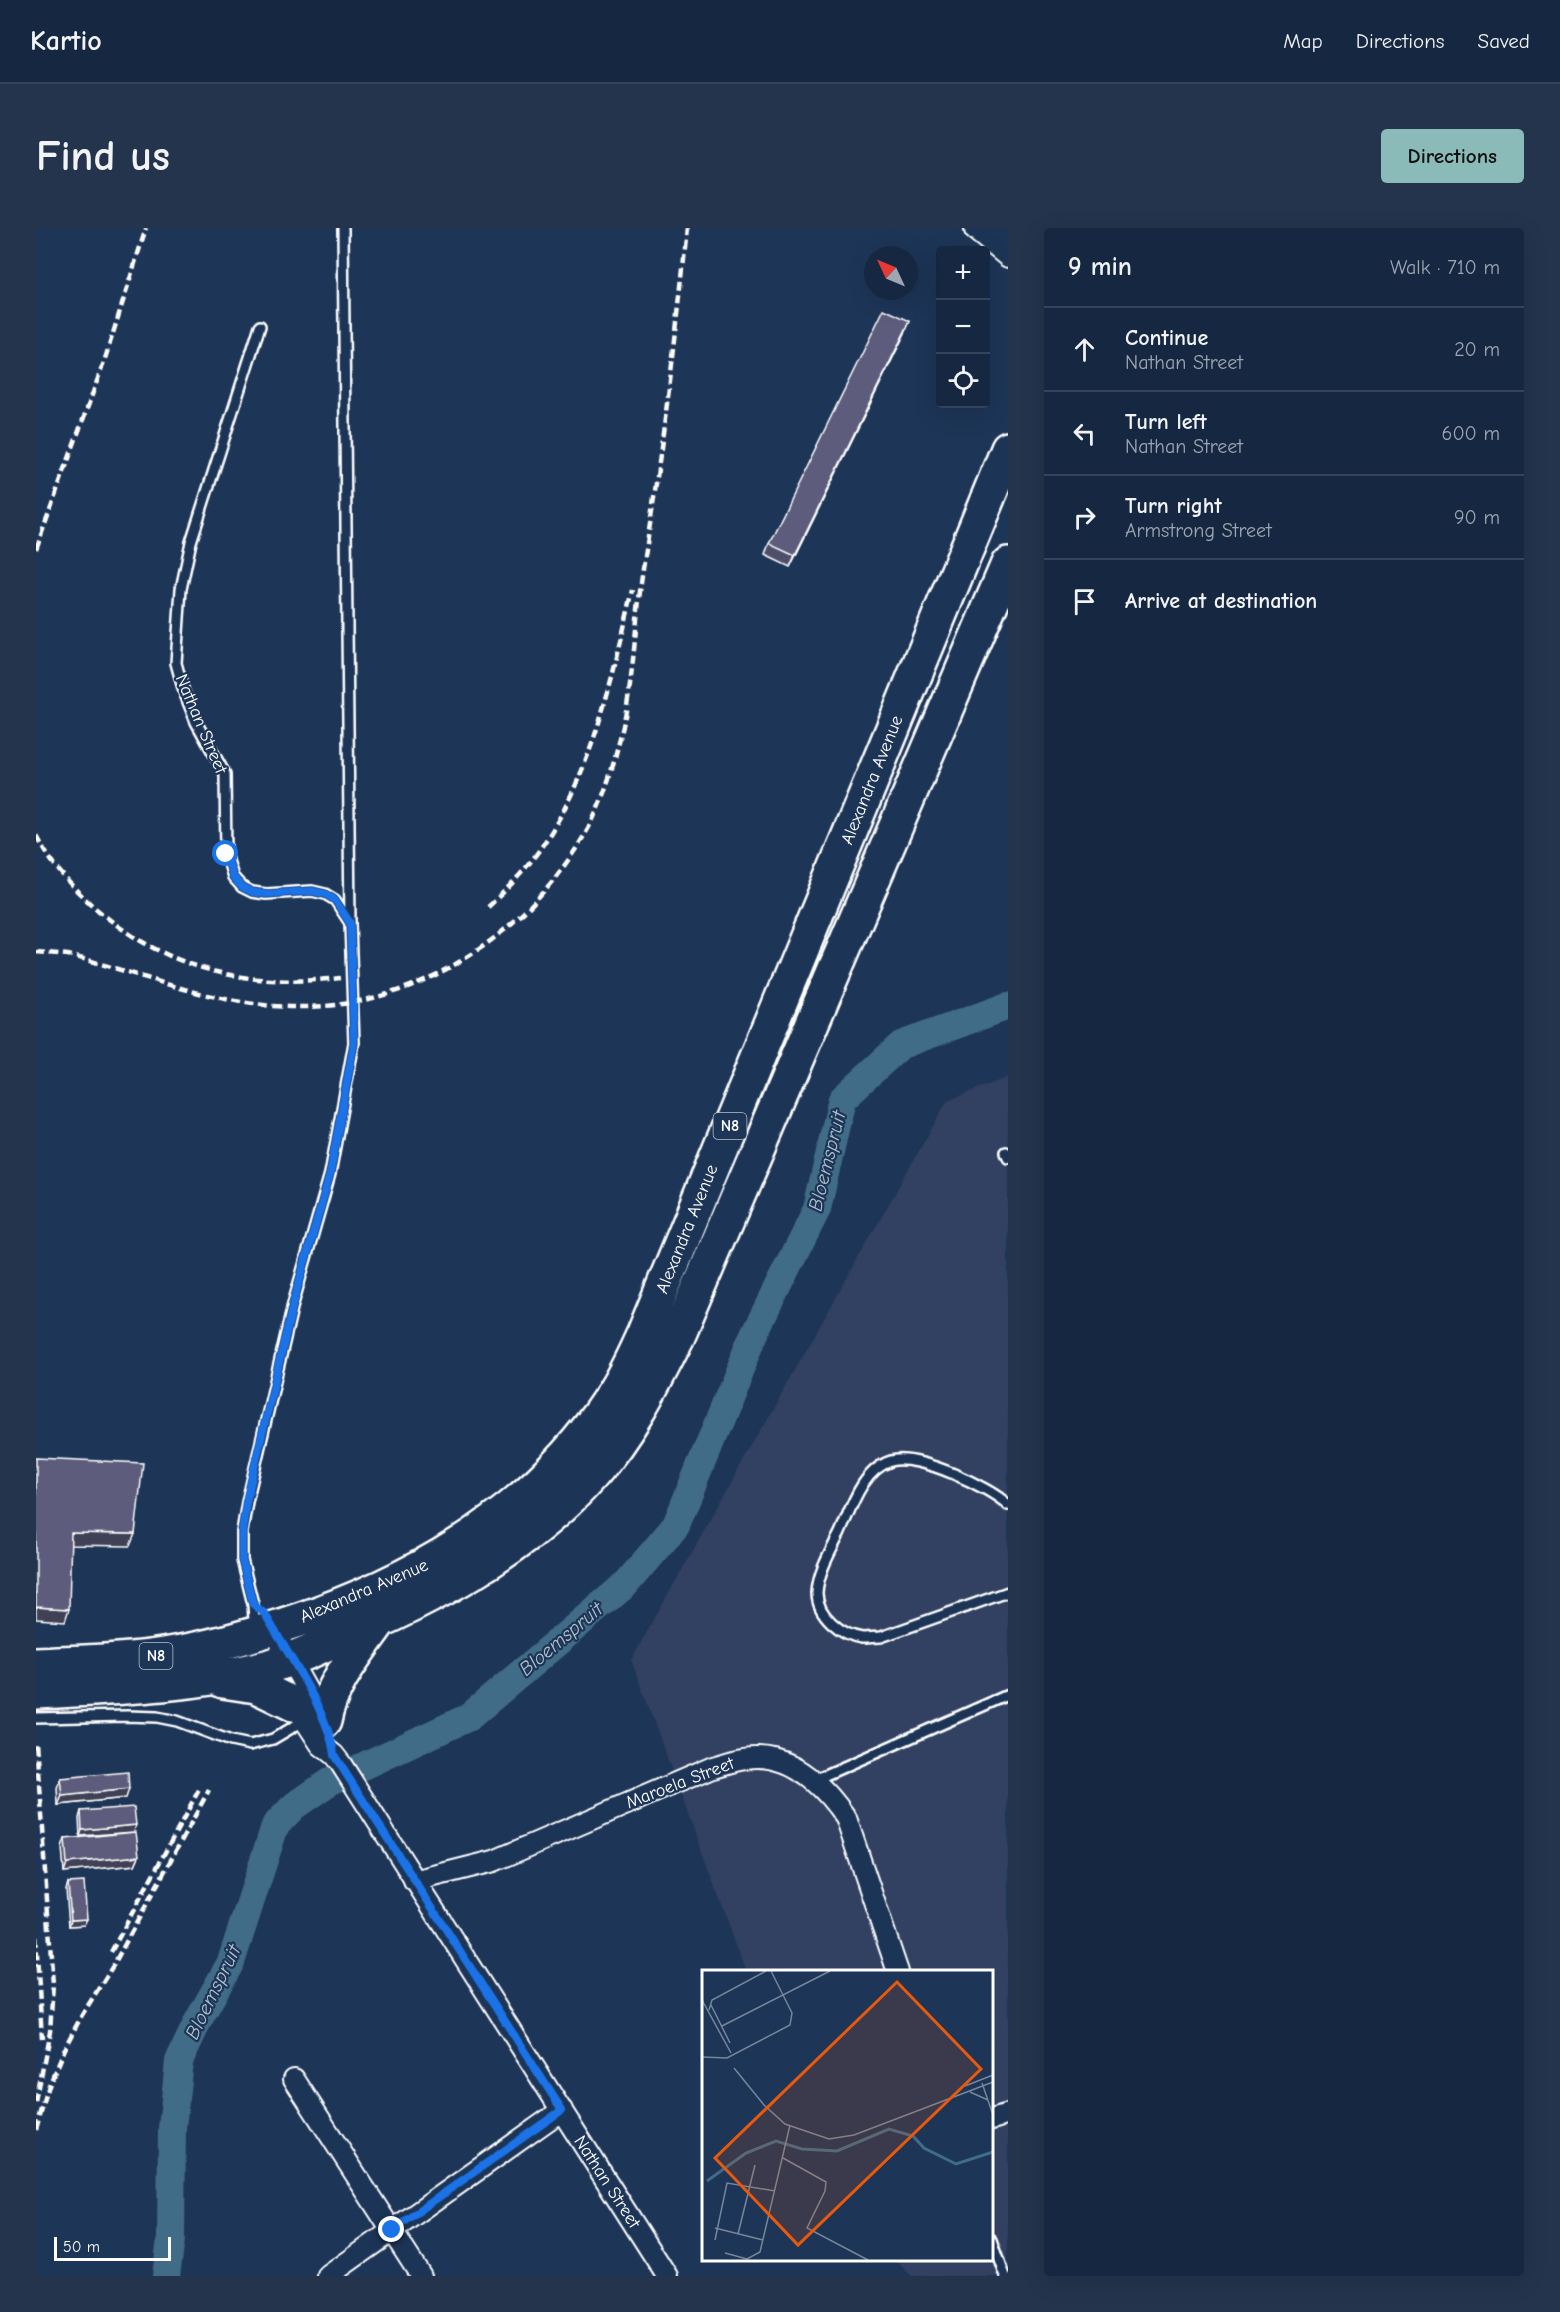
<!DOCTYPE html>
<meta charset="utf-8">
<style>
:root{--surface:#162841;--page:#23344c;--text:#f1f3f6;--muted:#9ea6b1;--line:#35445a;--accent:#8bbbb9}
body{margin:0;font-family:"Comic Neue",sans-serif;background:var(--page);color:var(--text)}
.controls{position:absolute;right:18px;top:18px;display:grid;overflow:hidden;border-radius:6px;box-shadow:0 6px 24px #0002}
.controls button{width:54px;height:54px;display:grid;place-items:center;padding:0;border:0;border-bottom:2px solid var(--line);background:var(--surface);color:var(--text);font:30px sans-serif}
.compass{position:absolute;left:828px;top:18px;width:54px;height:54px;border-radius:50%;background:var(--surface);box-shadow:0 6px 24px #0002;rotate:314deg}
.scale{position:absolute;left:18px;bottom:15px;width:117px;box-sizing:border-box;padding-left:6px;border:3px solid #fff;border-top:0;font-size:16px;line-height:21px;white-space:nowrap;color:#fff;-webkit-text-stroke:4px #1d3557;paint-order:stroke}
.stop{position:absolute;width:18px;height:18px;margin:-14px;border:4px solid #1a73e8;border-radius:50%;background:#fff}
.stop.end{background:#1a73e8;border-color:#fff;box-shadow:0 2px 6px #0008}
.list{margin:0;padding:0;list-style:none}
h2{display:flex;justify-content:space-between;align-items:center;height:78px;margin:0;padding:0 24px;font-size:26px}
h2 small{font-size:20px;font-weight:400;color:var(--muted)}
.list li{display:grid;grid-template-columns:39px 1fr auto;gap:18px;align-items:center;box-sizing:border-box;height:84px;padding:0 24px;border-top:2px solid var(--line)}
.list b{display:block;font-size:22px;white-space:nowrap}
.list p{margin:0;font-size:20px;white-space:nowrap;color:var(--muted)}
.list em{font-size:20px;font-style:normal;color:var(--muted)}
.icon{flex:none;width:33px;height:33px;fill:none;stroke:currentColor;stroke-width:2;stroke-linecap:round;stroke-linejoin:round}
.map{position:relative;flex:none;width:972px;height:2048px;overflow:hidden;border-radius:6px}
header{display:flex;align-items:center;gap:36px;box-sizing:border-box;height:84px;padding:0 30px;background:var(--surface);border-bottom:2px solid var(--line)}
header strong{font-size:28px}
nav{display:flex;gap:33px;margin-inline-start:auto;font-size:21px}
.intro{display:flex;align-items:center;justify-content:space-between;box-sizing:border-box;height:144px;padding:0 36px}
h1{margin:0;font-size:42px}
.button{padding:15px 27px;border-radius:6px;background:var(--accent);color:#111;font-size:21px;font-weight:700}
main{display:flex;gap:36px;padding:0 36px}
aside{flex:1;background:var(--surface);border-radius:6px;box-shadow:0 6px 24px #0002}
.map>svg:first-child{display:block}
.built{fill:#304162}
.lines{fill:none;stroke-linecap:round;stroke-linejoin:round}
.river{stroke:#416c87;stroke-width:28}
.lane-casing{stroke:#fff;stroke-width:14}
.street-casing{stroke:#fff;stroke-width:24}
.highway-casing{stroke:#fff;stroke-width:38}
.lane{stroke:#1d3557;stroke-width:9}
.street{stroke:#1d3557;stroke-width:20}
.highway{stroke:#1d3557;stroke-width:33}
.rail{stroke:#fff;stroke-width:4.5;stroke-dasharray:9 4.5;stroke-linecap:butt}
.wall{fill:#504f6b;stroke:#fff;stroke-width:1.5}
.shaded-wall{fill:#414057;stroke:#fff;stroke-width:1.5}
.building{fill:#5d5c7c;stroke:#fff;stroke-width:1.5}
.route{stroke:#1a73e8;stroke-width:8}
.labels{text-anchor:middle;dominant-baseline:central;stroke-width:4.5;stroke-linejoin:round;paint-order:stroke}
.shield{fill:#1d3557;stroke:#bbc2cd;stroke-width:1.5}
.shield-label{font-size:16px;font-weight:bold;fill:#fff}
.street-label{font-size:18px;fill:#fff;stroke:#1d3557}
.water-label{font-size:20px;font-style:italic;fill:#b3c4cf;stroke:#1d3557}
.inset-river{fill:none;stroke:#416c87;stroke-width:3}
.inset-road{fill:none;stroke:#77869a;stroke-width:1.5}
.view{fill:#e8590c;fill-opacity:0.15;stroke:#e8590c;stroke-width:3}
.inset-edge{fill:none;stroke:#fff;stroke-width:3}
</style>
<header>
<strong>Kartio</strong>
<nav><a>Map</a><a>Directions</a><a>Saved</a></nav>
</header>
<div class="intro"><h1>Find us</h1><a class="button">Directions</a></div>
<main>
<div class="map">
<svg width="972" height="2048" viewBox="0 0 972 2048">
<rect width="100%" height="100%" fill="#1d3557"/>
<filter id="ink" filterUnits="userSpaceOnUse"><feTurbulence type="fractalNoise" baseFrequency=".0167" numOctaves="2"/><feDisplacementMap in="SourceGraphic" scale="12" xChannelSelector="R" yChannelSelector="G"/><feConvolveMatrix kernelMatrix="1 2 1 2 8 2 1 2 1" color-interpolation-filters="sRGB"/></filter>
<g filter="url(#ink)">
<path class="built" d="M 972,849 L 972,2048 L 876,2048 L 859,2032 L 956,2032 L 956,1744 L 710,1743 L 595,1432 L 911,873 Z"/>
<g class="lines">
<path class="river" d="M 130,2048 L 135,2011 L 136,1900 L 143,1833 L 163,1791 L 195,1734 L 239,1598 L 257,1579 L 293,1554 L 433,1489 L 590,1356 L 640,1297 L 718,1107 L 781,981 L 806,871 L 865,817 L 972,778"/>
<defs>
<path id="lane" d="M 307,0 L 314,695
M 970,924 L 972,929
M 972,1277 C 954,1259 880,1225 855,1233 C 826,1242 815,1280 804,1305 C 795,1323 782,1344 781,1365 C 781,1387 805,1407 826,1410 C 832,1410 839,1409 845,1409 L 972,1364
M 220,1399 L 218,1392 L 217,1376 L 206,1332 L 206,1304 L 211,1274 L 257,1076 L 294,946 L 318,815 L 314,695 L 299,672 L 289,666 L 276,663 L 230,666 L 216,664 L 206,659 L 197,649 L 190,626 L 189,546 L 160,494 L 148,464 L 140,435 L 145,361 L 155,314 L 224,98
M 0,1490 L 91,1488 L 121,1489 L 141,1493 L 195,1513 L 214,1517 L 237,1511 L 269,1492
M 778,1552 L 972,1467
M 956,2011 L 969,2048"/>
<path id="street" d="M 939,2 L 972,29
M 939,2 L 972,7
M 237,1401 L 288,1493
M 253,1468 L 285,1517 L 298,1527 L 305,1536 L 631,2048
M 378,1653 L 458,1633 L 677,1539 C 688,1536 699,1532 709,1531 C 754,1524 787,1556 810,1590 L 862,1744
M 258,1851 L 385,2048
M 956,1891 L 972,1886
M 292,2048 L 526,1882"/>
<path id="highway" d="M 0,1436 C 42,1434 85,1434 127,1427 C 180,1419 229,1404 280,1386 C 398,1343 504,1277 574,1170 C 588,1150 598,1127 608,1105 L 972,221
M 187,1453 L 220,1458 L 257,1476
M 0,1464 C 76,1460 155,1458 230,1439 C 255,1433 278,1421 302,1411 C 392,1373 489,1323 555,1248 C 593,1206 618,1156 643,1106 L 972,336
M 288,1493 C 295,1455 322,1424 343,1394"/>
</defs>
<use href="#lane" class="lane-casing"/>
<use href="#street" class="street-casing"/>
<use href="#highway" class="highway-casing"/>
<use href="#lane" class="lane"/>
<use href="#street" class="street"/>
<use href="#highway" class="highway"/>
<path class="rail" d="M 0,321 L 68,134 L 110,0
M 0,607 C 15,637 38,662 64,684 C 135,743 213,760 304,750
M 452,679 C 469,663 485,647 499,628 C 556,551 575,453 597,362
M 0,724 L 32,727 L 55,733 C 123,753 191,779 262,779 C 384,780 493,705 552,601 C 566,575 575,546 582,518 C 598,461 598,400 607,341 C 625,228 640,114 651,0
M 0,1709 L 6,1811
M 75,1724 L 165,1558
M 0,1875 L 14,1803 L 17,1757 L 0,1515
M 0,1902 L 13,1857 L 28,1821 L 46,1787 L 78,1736 L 173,1562"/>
</g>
<path class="wall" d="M 869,105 L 754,339 L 729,327 L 733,315 Z
M 24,1550 L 90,1570 L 22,1577 L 21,1560 Z
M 45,1583 L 98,1604 L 44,1608 L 43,1590 Z
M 29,1611 L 103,1628 L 99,1637 L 28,1644 L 26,1620 Z
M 32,1655 L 48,1697 L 33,1698 L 30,1661 Z"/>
<path class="shaded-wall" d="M 874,93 L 869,105 L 754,339 L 759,327 Z
M 35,1305 L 99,1306 L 94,1318 L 30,1317 Z
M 0,1379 L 33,1381 L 29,1393 L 0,1391 Z
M 93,1561 L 90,1570 L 22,1577 L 26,1568 Z
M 100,1597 L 98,1604 L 44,1608 L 46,1602 Z
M 103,1628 L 99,1637 L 28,1644 L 31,1635 Z
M 51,1691 L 48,1697 L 33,1698 L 35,1692 Z"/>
<path class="building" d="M 848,81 L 874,93 L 759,327 L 733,315 Z
M 0,1230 L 107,1235 L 99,1306 L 35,1305 L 33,1381 L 0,1379 Z
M 92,1544 L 93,1561 L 26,1568 L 24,1550 Z
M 98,1579 L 100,1597 L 46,1602 L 45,1583 Z
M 100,1604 L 103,1628 L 31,1635 L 29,1611 Z
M 48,1654 L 51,1691 L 35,1692 L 32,1655 Z"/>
</g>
<g class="lines" filter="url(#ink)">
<path class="route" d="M 190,626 L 197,649 L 206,659 L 216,664 L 230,666 L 276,663 L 289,666 L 299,672 L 314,695 L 318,815 L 294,946 L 257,1076 L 210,1274 L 206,1304 L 206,1332 L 217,1376 L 229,1386 C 250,1423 294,1487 298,1527 L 526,1882 L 356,2002"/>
</g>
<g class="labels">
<g class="shield">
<rect x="677.5" y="885" width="33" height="26" rx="4.5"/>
<rect x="103.5" y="1415" width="33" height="26" rx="4.5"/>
</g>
<g class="shield-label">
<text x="694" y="898">N8</text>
<text x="120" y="1428">N8</text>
</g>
<g class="street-label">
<text transform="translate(165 496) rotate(67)">Nathan Street</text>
<text transform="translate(836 552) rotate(-68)">Alexandra Avenue</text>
<text transform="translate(651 1001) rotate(-68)">Alexandra Avenue</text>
<text transform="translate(328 1363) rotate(-23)">Alexandra Avenue</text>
<text transform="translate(644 1555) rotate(-21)">Maroela Street</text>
<text transform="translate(571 1954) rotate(57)">Nathan Street</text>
</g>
<g class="water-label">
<text transform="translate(791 933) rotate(-76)">Bloemspruit</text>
<text transform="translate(525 1411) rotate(-40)">Bloemspruit</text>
<text transform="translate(177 1764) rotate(-64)">Bloemspruit</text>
</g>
</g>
<g transform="translate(666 1742)">
<rect width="291" height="291" fill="#1d3557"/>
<path class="inset-river" d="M 5,211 L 44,183 L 74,171 L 100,179 L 135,181 L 187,159 L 211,166 L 222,178 L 254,194 L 291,182"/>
<path class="inset-road" d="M 0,30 L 29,83M 9,35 L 28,73M 7,40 L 10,30 L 64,1M 20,56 L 128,1M 0,87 L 25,88 L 88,55 L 90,43 L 69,1M 32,98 L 62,135 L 83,154 L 127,169 L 152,165 L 291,112M 280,113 L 291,145M 263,116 L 291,105M 268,122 L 286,130M 81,188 L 124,212 L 123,221 L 105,258 L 166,290M 13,258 L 61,270M 36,264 L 53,195M 13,270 L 25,213 L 73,221M 23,283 L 45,289 L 58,282 L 88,155"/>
<path class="view" d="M 195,12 L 279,99 L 96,275 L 13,188 Z"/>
<rect width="291" height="291" class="inset-edge"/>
</g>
</svg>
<div class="controls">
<button>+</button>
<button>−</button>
<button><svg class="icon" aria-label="locate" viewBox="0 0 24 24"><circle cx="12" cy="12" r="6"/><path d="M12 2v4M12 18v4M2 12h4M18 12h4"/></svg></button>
</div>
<svg class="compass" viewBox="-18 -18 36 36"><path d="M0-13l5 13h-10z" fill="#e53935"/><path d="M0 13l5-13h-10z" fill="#9ea6b1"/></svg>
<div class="scale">50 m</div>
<div class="stop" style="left:190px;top:626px"></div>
<div class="stop end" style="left:356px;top:2002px"></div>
</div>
<aside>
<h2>9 min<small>Walk · 710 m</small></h2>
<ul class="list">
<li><svg class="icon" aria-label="ahead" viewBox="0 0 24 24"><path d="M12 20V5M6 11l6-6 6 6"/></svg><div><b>Continue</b><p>Nathan Street</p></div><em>20 m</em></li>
<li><svg class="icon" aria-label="left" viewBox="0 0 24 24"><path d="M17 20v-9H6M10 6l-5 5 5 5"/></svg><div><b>Turn left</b><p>Nathan Street</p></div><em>600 m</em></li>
<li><svg class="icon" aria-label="right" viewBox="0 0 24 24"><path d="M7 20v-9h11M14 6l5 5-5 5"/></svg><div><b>Turn right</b><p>Armstrong Street</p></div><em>90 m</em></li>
<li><svg class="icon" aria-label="arrive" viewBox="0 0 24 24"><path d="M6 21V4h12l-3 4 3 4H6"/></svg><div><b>Arrive at destination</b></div></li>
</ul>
</aside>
</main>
